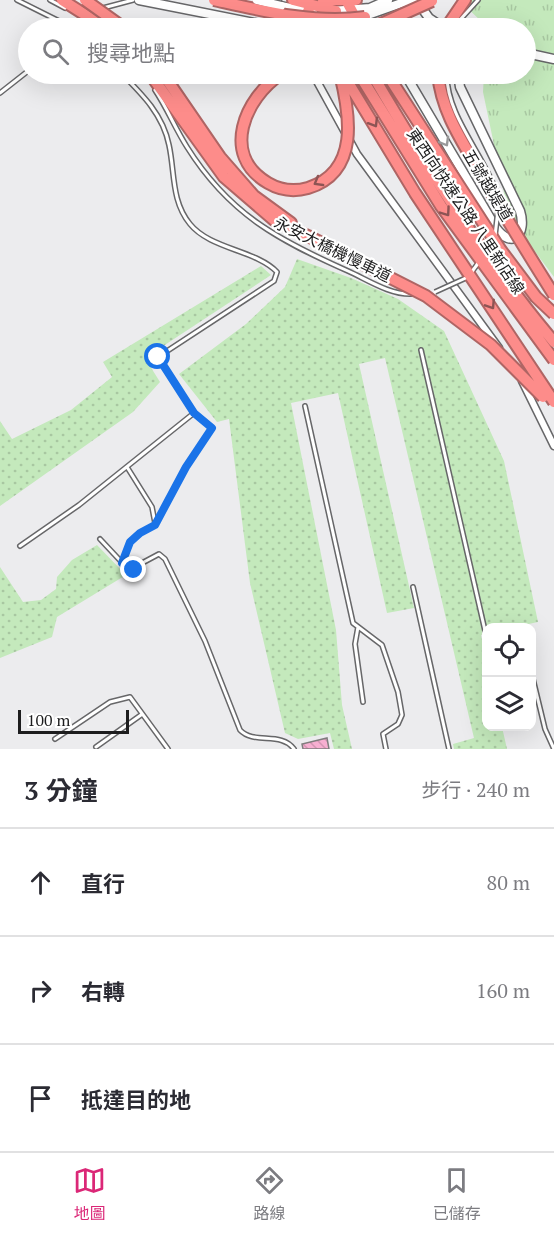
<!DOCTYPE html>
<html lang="zh-TW">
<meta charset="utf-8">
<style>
:root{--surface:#fff;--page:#f2f2f3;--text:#2b2b33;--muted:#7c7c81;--line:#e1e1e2;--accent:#db2777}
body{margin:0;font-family:"PT Serif","Noto Sans TC",serif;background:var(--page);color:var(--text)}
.controls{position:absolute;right:18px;bottom:18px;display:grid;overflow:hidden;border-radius:12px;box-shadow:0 6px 24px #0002}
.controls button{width:54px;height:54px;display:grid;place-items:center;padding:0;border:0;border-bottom:2px solid var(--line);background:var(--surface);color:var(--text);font:30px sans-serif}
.scale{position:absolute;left:18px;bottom:15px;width:111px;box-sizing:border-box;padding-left:6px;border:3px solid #1d1d1e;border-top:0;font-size:16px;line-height:21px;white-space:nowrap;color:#1d1d1e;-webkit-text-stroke:4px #fff;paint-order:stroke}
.stop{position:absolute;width:18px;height:18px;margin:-14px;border:4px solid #1a73e8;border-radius:50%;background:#fff}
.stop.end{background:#1a73e8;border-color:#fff;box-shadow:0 2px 6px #0008}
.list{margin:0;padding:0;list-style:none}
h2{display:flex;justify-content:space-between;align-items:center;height:78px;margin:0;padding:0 24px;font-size:26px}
h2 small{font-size:20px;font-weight:400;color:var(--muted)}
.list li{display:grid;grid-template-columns:39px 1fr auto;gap:18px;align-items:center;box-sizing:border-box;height:108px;padding:0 24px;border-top:2px solid var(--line)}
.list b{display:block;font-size:22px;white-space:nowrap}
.list em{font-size:20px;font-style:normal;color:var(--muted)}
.icon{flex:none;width:33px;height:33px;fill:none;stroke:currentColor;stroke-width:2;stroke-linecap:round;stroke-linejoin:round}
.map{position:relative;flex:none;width:554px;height:749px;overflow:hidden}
.search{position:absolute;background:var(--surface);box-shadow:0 6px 24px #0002;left:18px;right:18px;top:18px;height:66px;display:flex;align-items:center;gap:15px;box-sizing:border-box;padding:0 21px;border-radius:33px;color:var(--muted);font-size:22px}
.sheet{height:402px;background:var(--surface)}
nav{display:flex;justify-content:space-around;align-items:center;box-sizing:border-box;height:84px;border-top:2px solid var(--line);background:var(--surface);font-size:16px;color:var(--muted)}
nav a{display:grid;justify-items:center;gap:3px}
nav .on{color:var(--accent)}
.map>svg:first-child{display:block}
.grass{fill:url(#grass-dots)}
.park{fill:url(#park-tufts)}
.building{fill:url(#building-back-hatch);stroke:#807d7e;stroke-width:1.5}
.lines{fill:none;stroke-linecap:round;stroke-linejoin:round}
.lane-casing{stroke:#676769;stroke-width:6}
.street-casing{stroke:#676769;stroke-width:9}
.secondary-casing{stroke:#676769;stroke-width:11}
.highway-casing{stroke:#af6564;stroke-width:14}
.lane{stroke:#fff;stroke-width:3}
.street{stroke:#fff;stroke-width:6}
.secondary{stroke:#fff;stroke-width:8}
.highway{stroke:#fd8c8a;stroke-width:10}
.lane-bridge-casing{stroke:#676769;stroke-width:6;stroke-linecap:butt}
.secondary-bridge-casing{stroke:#676769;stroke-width:11;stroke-linecap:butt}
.highway-bridge-casing{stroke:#af6564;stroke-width:14;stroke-linecap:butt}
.lane-bridge{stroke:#fff;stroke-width:3}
.secondary-bridge{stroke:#fff;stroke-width:8}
.highway-bridge{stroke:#fd8c8a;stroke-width:10}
.oneway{stroke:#8d5454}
.oneway2{stroke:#99999a}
.route{stroke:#1a73e8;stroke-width:8}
.labels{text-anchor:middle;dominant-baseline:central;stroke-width:4.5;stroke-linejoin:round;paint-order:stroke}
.street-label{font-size:16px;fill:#1d1d1e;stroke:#fff}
</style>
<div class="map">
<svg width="554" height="749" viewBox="0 0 554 749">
<defs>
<pattern id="grass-dots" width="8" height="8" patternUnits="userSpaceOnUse" patternTransform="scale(1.5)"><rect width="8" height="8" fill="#c4e9bc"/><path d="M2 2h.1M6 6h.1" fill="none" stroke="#a8c7a1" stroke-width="1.8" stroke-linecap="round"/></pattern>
<pattern id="park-tufts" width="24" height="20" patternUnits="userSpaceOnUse" patternTransform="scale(1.5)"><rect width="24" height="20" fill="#c4e9bc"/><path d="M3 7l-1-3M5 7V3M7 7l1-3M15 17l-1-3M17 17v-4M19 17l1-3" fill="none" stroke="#a8c7a1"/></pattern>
<pattern id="building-back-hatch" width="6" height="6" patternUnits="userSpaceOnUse" patternTransform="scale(1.5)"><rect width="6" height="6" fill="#f7afd1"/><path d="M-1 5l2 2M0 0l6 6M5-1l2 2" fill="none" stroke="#d396b3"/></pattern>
</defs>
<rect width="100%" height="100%" fill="#ececee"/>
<path class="grass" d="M 297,259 L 351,278 L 398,299 L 444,331 L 504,461 L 538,622 L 514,627 L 486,628 L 486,634 L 481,635 L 486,658 L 486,726 L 502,727 L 507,749 L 454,749 L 453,744 L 474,738 L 385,358 L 359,364 L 414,608 L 387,613 L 338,393 L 291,403 L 336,630 L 342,705 L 352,749 L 334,749 L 330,733 L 298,739 L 285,733 L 250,583 L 229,419 L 217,422 L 179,374 L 246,324 L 285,287 Z
M 261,266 L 271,275 L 145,358 L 160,382 L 133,412 L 0,506 L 0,421 L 12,439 L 71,410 L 112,377 L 103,362 Z
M 97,545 L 126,575 L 57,617 L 52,637 L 0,658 L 0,567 L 23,602 L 41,600 L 56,589 L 57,577 L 72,560 Z"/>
<path class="park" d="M 459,0 L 554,0 L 554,277 L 509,217 L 483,92 L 484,74 L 526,74 L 526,28 L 484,28 L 484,24 Z"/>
<path class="building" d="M 327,738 L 329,749 L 303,749 L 302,744 Z"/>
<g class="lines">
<defs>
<path id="lane" d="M 17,0 L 73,28
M 50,0 L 65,8
M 103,8 L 133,0
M 81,28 L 85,19
M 457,28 L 459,21 L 478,0
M 155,90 C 167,108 175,128 187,147 C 229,214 278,240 348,271 C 368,280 390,295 412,294
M 0,93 L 28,71
M 421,350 L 486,635
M 305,406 L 353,623 L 382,645 L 398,692 L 402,715 L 398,724 L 383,734 L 386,749
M 127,467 L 152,507 L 155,523
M 100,539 L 129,570 L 159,554 L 165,559 L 205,641 L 240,730 C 254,745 281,731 294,749
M 20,546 L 79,505 L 194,413 L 158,357 L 274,281 L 277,272 C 256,250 210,249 190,224 C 171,201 175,172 169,145 C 163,115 143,95 122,74
M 122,563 L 130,542 L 140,533 L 155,525 L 186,467 L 212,428 L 194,413
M 413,587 L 449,749
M 358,627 L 355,644 L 363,702
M 532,675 L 545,729 L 554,749
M 55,739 L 110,702 L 130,697 L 168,749
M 96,747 L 141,715"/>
<path id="street" d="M 277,0 L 291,28
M 313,74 L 357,154 L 499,348
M 522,381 L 554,446"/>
<path id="secondary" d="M 139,0 L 280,28
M 416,0 L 429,18 L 444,28
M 281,6 L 313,13
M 332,11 L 370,8 L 388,0
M 362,17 L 410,0
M 526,53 L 554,59
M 405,74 L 496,228 C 513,251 527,233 520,211 L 460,87 L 458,74"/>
<path id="highway" d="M 62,0 L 106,28
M 293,0 L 336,11
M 323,0 L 356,0
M 346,0 L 361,28
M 308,11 L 318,28
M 446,28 L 465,0
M 150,74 L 224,177 L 274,220 L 308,236
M 163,74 L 220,157 L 254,196 L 291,223"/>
</defs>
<use href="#lane" class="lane-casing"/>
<use href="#street" class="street-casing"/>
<use href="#secondary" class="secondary-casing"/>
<use href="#highway" class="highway-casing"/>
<use href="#lane" class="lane"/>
<use href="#street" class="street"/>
<use href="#secondary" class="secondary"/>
<use href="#highway" class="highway"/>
<defs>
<path id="lane-bridge" d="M 447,74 C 446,115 484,155 498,195
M 495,236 L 498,210
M 435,292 L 468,277 L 479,262"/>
<path id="secondary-bridge" d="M 257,0 L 281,6"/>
<path id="highway-bridge" d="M 85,0 L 124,28
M 214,0 C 263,11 314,24 365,17
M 372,28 L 432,1
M 281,74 C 245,98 220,155 268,183 C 280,190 294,192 308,188 C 360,172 350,114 340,74
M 343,74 L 415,193 L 554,402
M 359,74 L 441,206 L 554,360
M 372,74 C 426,166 485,260 554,342
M 387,74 L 500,249 L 536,297 L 554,314
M 438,74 C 442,115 465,145 485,181 C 507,220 530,257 554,295
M 308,236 L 426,296 L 491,345 L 543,397"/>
</defs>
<use href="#lane-bridge" class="lane-bridge-casing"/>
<use href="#secondary-bridge" class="secondary-bridge-casing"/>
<use href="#highway-bridge" class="highway-bridge-casing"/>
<use href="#lane-bridge" class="lane-bridge"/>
<use href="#secondary-bridge" class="secondary-bridge"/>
<use href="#highway-bridge" class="highway-bridge"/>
</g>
<defs><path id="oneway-chevron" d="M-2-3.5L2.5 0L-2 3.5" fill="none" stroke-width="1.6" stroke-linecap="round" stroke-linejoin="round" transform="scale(1.5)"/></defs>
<g class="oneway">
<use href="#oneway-chevron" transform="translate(374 123) rotate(59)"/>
<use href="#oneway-chevron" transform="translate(318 182) rotate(150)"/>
<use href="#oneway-chevron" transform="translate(446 212) rotate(55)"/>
<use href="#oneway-chevron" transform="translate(491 305) rotate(57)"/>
</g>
<use class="oneway2" href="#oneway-chevron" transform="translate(445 142) rotate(60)"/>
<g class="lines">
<path class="route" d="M 134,570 L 129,570 L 122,563 L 130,542 L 140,533 L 155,525 L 186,467 L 212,428 L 194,413 L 158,357"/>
</g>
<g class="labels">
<g class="street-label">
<text transform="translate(488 185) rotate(59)">五號越堤道</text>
<text transform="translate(466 211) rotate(56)">東西向快速公路 八里新店線</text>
<text transform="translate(333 249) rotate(26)">永安大橋機慢車道</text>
</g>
</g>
</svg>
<div class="controls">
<button><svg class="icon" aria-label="locate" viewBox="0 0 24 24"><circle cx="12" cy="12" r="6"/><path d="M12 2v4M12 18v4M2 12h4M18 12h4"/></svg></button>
<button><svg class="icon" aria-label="layers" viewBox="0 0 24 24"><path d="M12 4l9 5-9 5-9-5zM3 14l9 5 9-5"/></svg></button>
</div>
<div class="scale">100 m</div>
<div class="stop" style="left:158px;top:357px"></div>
<div class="stop end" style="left:134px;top:570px"></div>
<div class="search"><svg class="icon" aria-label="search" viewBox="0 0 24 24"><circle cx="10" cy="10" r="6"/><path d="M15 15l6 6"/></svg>搜尋地點</div>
</div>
<section class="sheet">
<h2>3 分鐘<small>步行 · 240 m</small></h2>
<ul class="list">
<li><svg class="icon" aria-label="ahead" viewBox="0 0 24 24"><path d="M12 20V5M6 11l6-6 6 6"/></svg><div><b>直行</b></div><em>80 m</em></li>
<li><svg class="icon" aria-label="right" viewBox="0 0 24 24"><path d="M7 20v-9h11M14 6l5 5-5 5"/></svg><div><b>右轉</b></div><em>160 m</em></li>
<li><svg class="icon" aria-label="arrive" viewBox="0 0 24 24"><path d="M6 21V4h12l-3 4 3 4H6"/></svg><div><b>抵達目的地</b></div></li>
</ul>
</section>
<nav>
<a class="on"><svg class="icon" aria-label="map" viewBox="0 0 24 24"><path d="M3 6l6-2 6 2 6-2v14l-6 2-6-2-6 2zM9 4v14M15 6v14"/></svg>地圖</a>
<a><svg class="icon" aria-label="directions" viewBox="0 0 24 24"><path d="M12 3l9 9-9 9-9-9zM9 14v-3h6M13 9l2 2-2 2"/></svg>路線</a>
<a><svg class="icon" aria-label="saved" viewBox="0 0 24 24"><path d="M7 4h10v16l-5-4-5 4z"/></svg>已儲存</a>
</nav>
